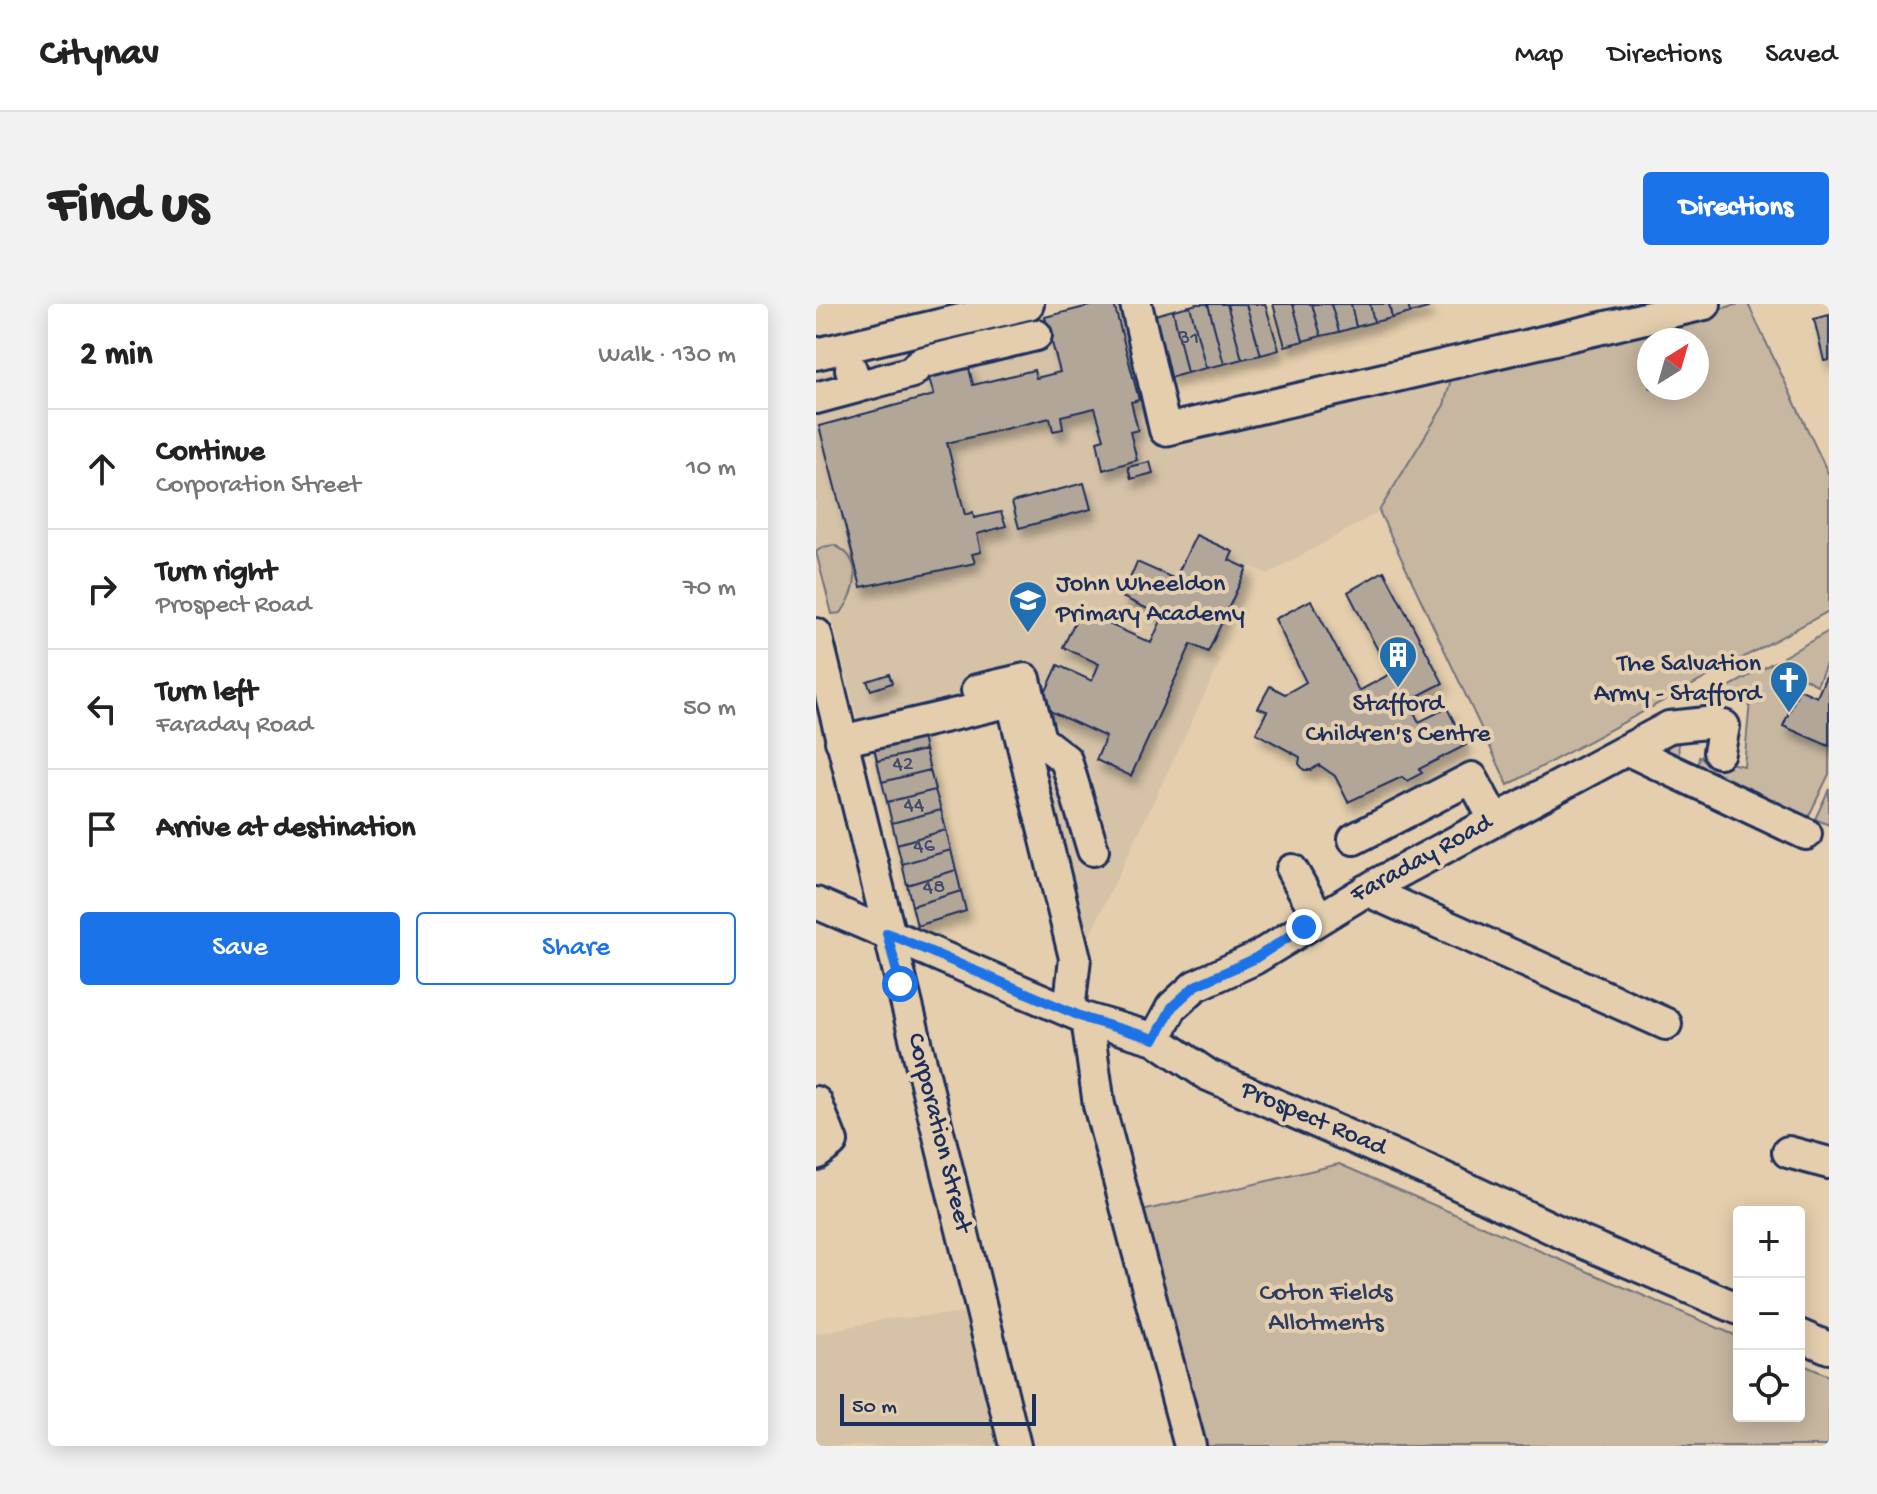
<!DOCTYPE html>
<meta charset="utf-8">
<style>
:root{--surface:#fff;--page:#f2f2f2;--text:#222;--muted:#767676;--line:#e0e0e0;--accent:#1a73e8}
body{margin:0;font-family:"Gochi Hand",sans-serif;background:var(--page);color:var(--text)}
.controls{position:absolute;right:24px;bottom:24px;display:grid;overflow:hidden;border-radius:8px;box-shadow:0 4px 20px #0003}
.controls button{width:72px;height:72px;display:grid;place-items:center;padding:0;border:0;border-bottom:2px solid var(--line);background:var(--surface);color:var(--text);font:40px sans-serif}
.compass{position:absolute;left:821px;top:24px;width:72px;height:72px;border-radius:50%;background:var(--surface);box-shadow:0 4px 20px #0003;rotate:37deg}
.scale{position:absolute;left:24px;bottom:20px;width:196px;box-sizing:border-box;padding-left:8px;border:4px solid #1b2f5e;border-top:0;font-size:22px;line-height:28px;white-space:nowrap;color:#1b2f5e;-webkit-text-stroke:6px #e4cead;paint-order:stroke}
.stop{position:absolute;width:24px;height:24px;margin:-18px;border:6px solid #1a73e8;border-radius:50%;background:#fff}
.stop.end{background:#1a73e8;border-color:#fff;box-shadow:0 2px 8px #0008}
.list{margin:0;padding:0;list-style:none}
h2{display:flex;justify-content:space-between;align-items:center;height:104px;margin:0;padding:0 32px;font-size:34px}
h2 small{font-size:26px;font-weight:400;color:var(--muted)}
.list li{display:grid;grid-template-columns:52px 1fr auto;gap:24px;align-items:center;box-sizing:border-box;height:120px;padding:0 32px;border-top:2px solid var(--line)}
.list b{display:block;font-size:30px;white-space:nowrap}
.list p{margin:0;font-size:26px;white-space:nowrap;color:var(--muted)}
.list em{font-size:26px;font-style:normal;color:var(--muted)}
.actions{display:flex;gap:16px;padding:24px 32px}
.actions a{flex:1;padding:18px 0;border:2px solid var(--accent);border-radius:8px;text-align:center;font-size:28px;color:var(--accent)}
.actions .main{background:var(--accent);color:#fff}
.icon{flex:none;width:44px;height:44px;fill:none;stroke:currentColor;stroke-width:2;stroke-linecap:round;stroke-linejoin:round}
.map{position:relative;flex:none;width:1013px;height:1142px;overflow:hidden;border-radius:8px}
header{display:flex;align-items:center;gap:48px;box-sizing:border-box;height:112px;padding:0 40px;background:var(--surface);border-bottom:2px solid var(--line)}
header strong{font-size:38px}
nav{display:flex;gap:44px;margin-inline-start:auto;font-size:28px}
.intro{display:flex;align-items:center;justify-content:space-between;box-sizing:border-box;height:192px;padding:0 48px}
h1{margin:0;font-size:56px}
.button{padding:20px 36px;border-radius:8px;background:var(--accent);color:#fff;font-size:28px;font-weight:700}
main{display:flex;gap:48px;padding:0 48px}
aside{flex:1;background:var(--surface);border-radius:8px;box-shadow:0 4px 20px #0003}
.map>svg:first-child{display:block}
.built{fill:#d5c2a7;fill-rule:evenodd}
.green{fill:#c7b7a1;stroke:#717380;stroke-width:2;fill-rule:evenodd}
.building{fill:#b2a699;stroke:#1b2f5e;stroke-width:2;filter:url(#shadow)}
.lines{fill:none;stroke-linecap:round;stroke-linejoin:round}
.minor-casing{stroke:#1b2f5e;stroke-width:36}
.minor{stroke:#e4cead;stroke-width:30}
.route{stroke:#1a73e8;stroke-width:10}
.labels{text-anchor:middle;dominant-baseline:central;stroke-width:8;stroke-linejoin:round;paint-order:stroke}
.number-label{font-size:22px;fill:#414d6d}
.poi-label{font-size:26px;fill:#1b2f5e;stroke:#e4cead;text-anchor:start}
.street-label{font-size:26px;fill:#1b2f5e;stroke:#e4cead}
.park-label{font-size:26px;fill:#2c3d65;stroke:#e4cead}
</style>
<header>
<strong>Citynav</strong>
<nav><a>Map</a><a>Directions</a><a>Saved</a></nav>
</header>
<div class="intro"><h1>Find us</h1><a class="button">Directions</a></div>
<main>
<aside>
<h2>2 min<small>Walk · 130 m</small></h2>
<ul class="list">
<li><svg class="icon" aria-label="ahead" viewBox="0 0 24 24"><path d="M12 20V5M6 11l6-6 6 6"/></svg><div><b>Continue</b><p>Corporation Street</p></div><em>10 m</em></li>
<li><svg class="icon" aria-label="right" viewBox="0 0 24 24"><path d="M7 20v-9h11M14 6l5 5-5 5"/></svg><div><b>Turn right</b><p>Prospect Road</p></div><em>70 m</em></li>
<li><svg class="icon" aria-label="left" viewBox="0 0 24 24"><path d="M17 20v-9H6M10 6l-5 5 5 5"/></svg><div><b>Turn left</b><p>Faraday Road</p></div><em>50 m</em></li>
<li><svg class="icon" aria-label="arrive" viewBox="0 0 24 24"><path d="M6 21V4h12l-3 4 3 4H6"/></svg><div><b>Arrive at destination</b></div></li>
</ul>
<div class="actions"><a class="main">Save</a><a>Share</a></div>
</aside>
<div class="map">
<svg width="1013" height="1142" viewBox="0 0 1013 1142">
<defs>
<filter id="shadow"><feDropShadow dx="5" dy="9" stdDeviation="4" flood-color="#0004"/></filter>
</defs>
<rect width="100%" height="100%" fill="#e4cead"/>
<filter id="ink" filterUnits="userSpaceOnUse"><feTurbulence type="fractalNoise" baseFrequency=".0125" numOctaves="2"/><feDisplacementMap in="SourceGraphic" scale="16" xChannelSelector="R" yChannelSelector="G"/><feConvolveMatrix kernelMatrix="1 2 1 2 8 2 1 2 1" color-interpolation-filters="sRGB"/></filter>
<g filter="url(#ink)">
<path class="built" d="M 281,0 L 298,0 L 334,138 L 915,0 L 933,0 L 1013,170 L 1013,307 L 692,481 L 563,208 L 452,270 L 434,262 L 394,350 L 405,356 L 268,643 L 200,391 L 45,430 L 0,248 L 0,72 ZM 833,36 L 881,36 L 881,84 L 833,84 Z
M 152,1009 L 184,1142 L 0,1142 L 0,1030 L 70,1015 Z"/>
<path class="green" d="M 923,0 L 932,0 L 1013,171 L 1013,307 L 692,481 L 563,207 L 628,101 L 635,75 ZM 833,36 L 881,36 L 881,84 L 833,84 Z
M 18,241 C 49,255 41,287 25,309 L 16,310 L 0,248 L 7,243 Z
M 1013,327 L 1013,353 L 1001,381 L 982,371 L 967,353 Z
M 958,358 L 973,377 L 983,385 L 968,422 L 1013,442 L 1013,470 L 991,516 L 853,449 L 851,442 L 862,438 L 863,452 L 882,460 L 883,453 L 928,462 L 934,397 L 914,391 L 909,385 Z
M 1013,485 L 1013,521 L 999,515 Z
M 523,860 L 923,1033 L 923,1112 L 983,1112 L 983,1059 L 1013,1072 L 1013,1142 L 385,1142 L 326,907 Z"/>
<path class="building" d="M 281,0 L 298,0 L 323,96 L 315,98 L 322,126 L 314,128 L 321,156 L 287,166 L 281,137 L 288,135 L 279,104 L 245,112 L 247,125 L 237,127 L 234,114 L 131,139 L 149,211 L 157,208 L 158,214 L 185,208 L 190,222 L 161,230 L 165,248 L 156,250 L 159,259 L 45,283 L 3,122 L 118,91 L 112,71 L 152,60 L 157,81 L 218,66 L 220,74 L 244,68 L 229,13 Z
M 381,0 L 392,0 L 408,60 L 390,64 L 374,2 Z
M 392,0 L 411,0 L 426,55 L 408,60 Z
M 411,0 L 430,0 L 445,51 L 426,55 Z
M 430,0 L 449,0 L 463,46 L 445,51 Z
M 457,0 L 477,0 L 487,37 L 469,42 Z
M 477,0 L 496,0 L 505,32 L 487,37 Z
M 496,0 L 515,0 L 523,28 L 505,32 Z
M 515,0 L 535,0 L 540,23 L 523,28 Z
M 535,0 L 554,0 L 558,18 L 540,23 Z
M 554,0 L 573,0 L 576,14 L 558,18 Z
M 573,0 L 592,0 L 594,9 L 576,14 Z
M 592,0 L 611,0 L 612,4 L 594,9 Z
M 374,2 L 390,64 L 371,69 L 357,6 Z
M 357,6 L 371,69 L 353,74 L 339,11 Z
M 1013,11 L 1013,56 L 1008,57 L 998,15 Z
M 334,158 L 337,169 L 315,175 L 312,163 Z
M 268,179 L 275,205 L 203,224 L 196,198 Z
M 380,231 L 417,248 L 413,256 L 431,264 L 392,348 L 375,340 L 315,472 L 280,456 L 290,433 L 223,402 L 242,361 L 276,377 L 283,360 L 247,343 L 264,307 L 335,339 L 347,312 L 306,293 L 321,258 L 359,275 Z
M 568,267 L 627,379 L 592,397 L 603,418 L 631,404 L 650,441 L 603,465 L 606,469 L 591,477 L 586,473 L 532,498 L 519,472 L 503,461 L 495,466 L 488,466 L 483,460 L 484,453 L 440,429 L 451,407 L 442,404 L 454,382 L 469,390 L 490,378 L 459,315 L 495,296 L 543,387 L 574,370 L 532,288 Z
M 1013,365 L 1013,442 L 967,422 L 983,385 L 1001,393 Z
M 73,370 L 76,379 L 55,386 L 51,377 Z
M 104,425 L 109,446 L 61,457 L 56,436 Z
M 109,446 L 114,466 L 66,478 L 61,457 Z
M 114,466 L 119,486 L 71,498 L 66,478 Z
M 119,486 L 125,506 L 76,519 L 71,498 Z
M 125,506 L 130,526 L 81,540 L 76,519 Z
M 130,526 L 135,546 L 86,560 L 81,540 Z
M 135,546 L 140,566 L 91,581 L 86,560 Z
M 140,566 L 145,587 L 96,602 L 91,581 Z
M 145,587 L 150,607 L 101,622 L 96,602 Z"/>
<g class="lines">
<defs>
<path id="minor" d="M 320,0 L 349,126 L 889,0
M 0,50 L 212,0
M 41,83 L 96,68 L 104,59 L 220,31
M 0,94 L 41,83 L 35,65
M 0,330 L 199,1142
M 161,386 L 209,375 L 224,436 L 250,456 L 277,546
M 25,437 L 196,397 L 259,654 L 253,707
M 812,446 L 990,530
M 538,535 L 656,474 L 678,515
M 476,566 L 503,614
M 550,586 L 850,720
M 0,599 L 271,715 L 339,735 L 392,771 L 620,870 L 761,936 L 923,1005
M 271,715 L 283,801 L 374,1142
M 339,735 L 356,703 L 379,682 L 438,655 L 559,581 L 853,423 L 890,419 L 908,422 L 903,448
M 0,798 L 16,838 L 0,850
M 972,848 L 1013,859
M 983,1031 L 1013,1044"/>
</defs>
<use href="#minor" class="minor-casing"/>
<use href="#minor" class="minor"/>
</g>
</g>
<g class="lines" filter="url(#ink)">
<path class="route" d="M 84,680 L 71,629 L 271,715 L 339,735 L 356,703 L 379,682 L 438,655 L 488,623"/>
</g>
<defs>
<symbol id="school-pin" viewBox="-11 -11 22 30"><path d="M0 17L-7.5 6A9.5 9.5 0 1 1 7.5 6Z" fill="#1f6fb2" stroke="#e4cead"/><path d="M0-5L7-2L0 1L-7-2ZM-4 1L0 2.5L4 1V4Q0 6-4 4Z" fill="#fff"/></symbol>
<symbol id="building-pin" viewBox="-11 -11 22 30"><path d="M0 17L-7.5 6A9.5 9.5 0 1 1 7.5 6Z" fill="#1f6fb2" stroke="#e4cead"/><path d="M-4-6H4V6H1V3H-1V6H-4ZM-2.5-4.3h1.7v1.8h-1.7ZM.8-4.3h1.7v1.8H.8ZM-2.5-1h1.7V.8h-1.7ZM.8-1h1.7V.8H.8Z" fill="#fff"/></symbol>
<symbol id="church-pin" viewBox="-11 -11 22 30"><path d="M0 17L-7.5 6A9.5 9.5 0 1 1 7.5 6Z" fill="#1f6fb2" stroke="#e4cead"/><path d="M-1.2-6h2.4v3.5h3.3v2.4h-3.3V6h-2.4V-.1h-3.3v-2.4h3.3Z" fill="#fff"/></symbol>
</defs>
<g fill-rule="evenodd">
<use href="#school-pin" x="190" y="274" width="44" height="60"/>
<use href="#building-pin" x="560" y="329" width="44" height="60"/>
<use href="#church-pin" x="951" y="354" width="44" height="60"/>
</g>
<g class="labels">
<g class="number-label">
<text x="373" y="35">31</text>
<text x="87" y="461">42</text>
<text x="98" y="502">44</text>
<text x="108" y="543">46</text>
<text x="118" y="584">48</text>
</g>
<g class="poi-label">
<text x="240" y="281">John Wheeldon<tspan x="240" dy="30">Primary Academy</tspan></text>
<text x="945" y="361" text-anchor="end">The Salvation<tspan x="945" dy="30">Army - Stafford</tspan></text>
<text x="582" y="401" text-anchor="middle">Stafford<tspan x="582" dy="30">Children's Centre</tspan></text>
</g>
<g class="street-label">
<text transform="translate(606 556) rotate(-29)">Faraday Road</text>
<text transform="translate(497 816) rotate(23)">Prospect Road</text>
<text transform="translate(122 829) rotate(76)">Corporation Street</text>
</g>
<g class="park-label">
<text x="510" y="990">Coton Fields<tspan x="510" dy="30">Allotments</tspan></text>
</g>
</g>
</svg>
<div class="controls">
<button>+</button>
<button>−</button>
<button><svg class="icon" aria-label="locate" viewBox="0 0 24 24"><circle cx="12" cy="12" r="6"/><path d="M12 2v4M12 18v4M2 12h4M18 12h4"/></svg></button>
</div>
<svg class="compass" viewBox="-18 -18 36 36"><path d="M0-13l5 13h-10z" fill="#e53935"/><path d="M0 13l5-13h-10z" fill="#767676"/></svg>
<div class="scale">50 m</div>
<div class="stop" style="left:84px;top:680px"></div>
<div class="stop end" style="left:488px;top:623px"></div>
</div>
</main>
